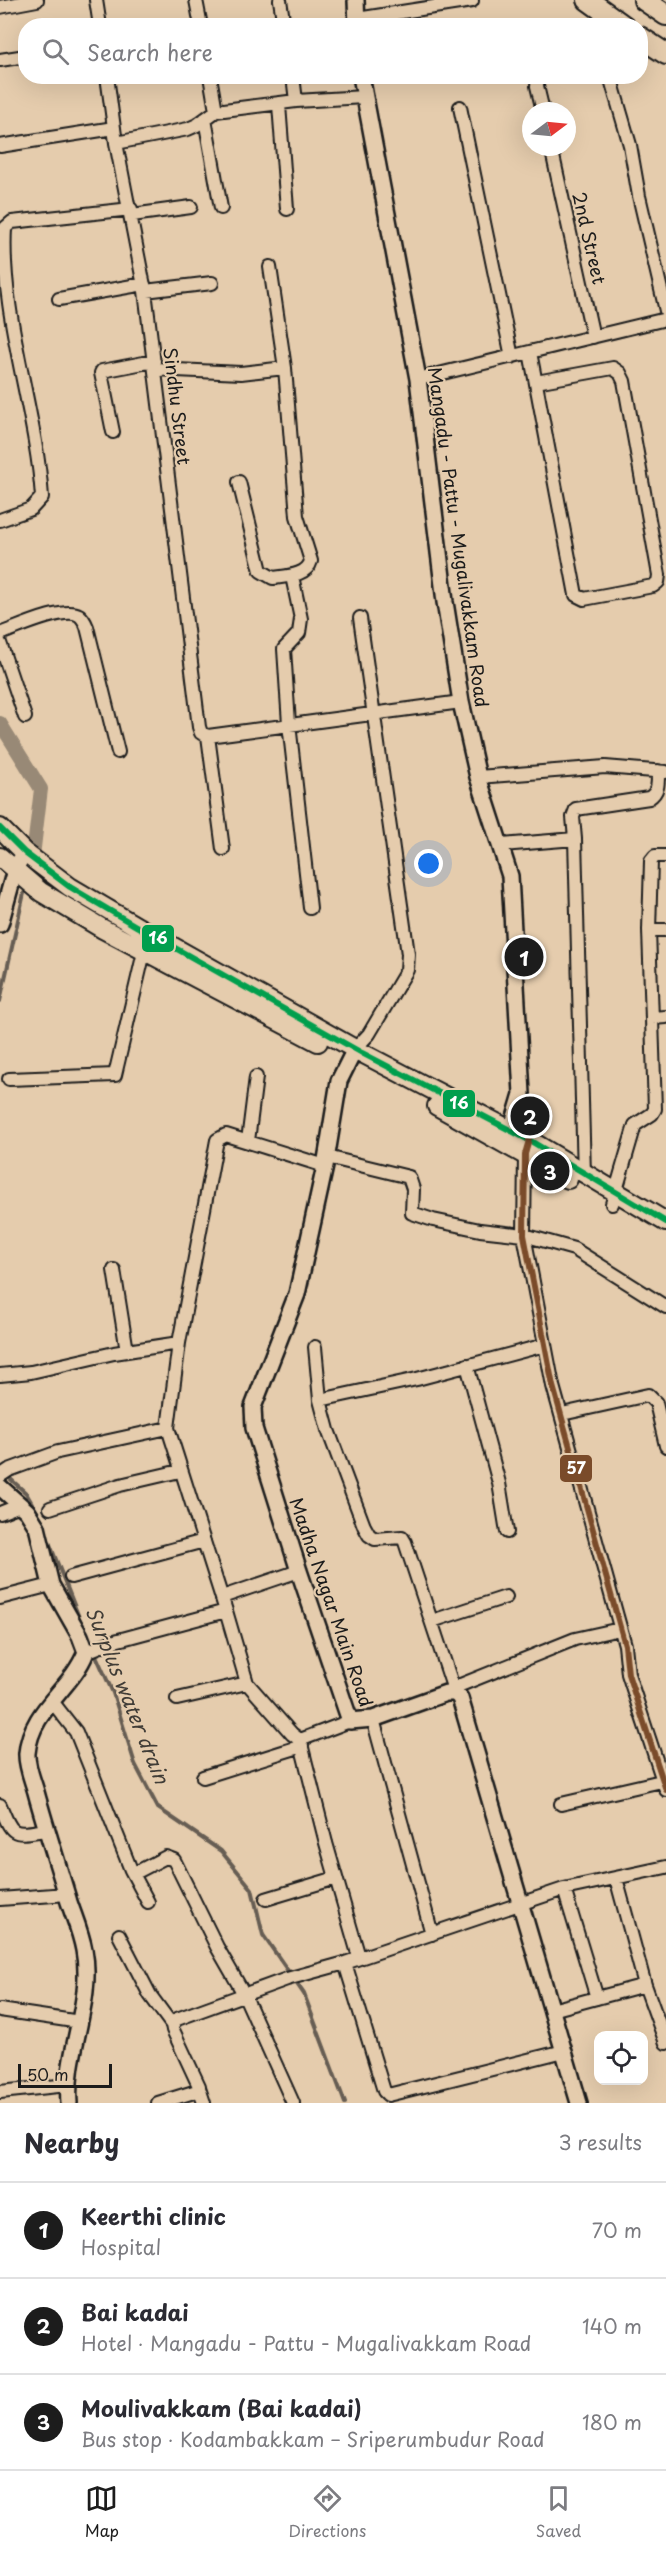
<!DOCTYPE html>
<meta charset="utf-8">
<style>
:root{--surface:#fff;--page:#f2f2f3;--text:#2b2b33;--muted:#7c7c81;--line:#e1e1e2;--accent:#1c1c1c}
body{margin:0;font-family:"Playpen Sans",sans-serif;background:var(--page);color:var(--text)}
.controls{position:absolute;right:18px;bottom:18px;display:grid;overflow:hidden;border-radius:12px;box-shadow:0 6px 24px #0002}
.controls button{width:54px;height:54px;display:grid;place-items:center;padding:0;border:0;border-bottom:2px solid var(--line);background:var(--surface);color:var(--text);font:30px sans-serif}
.compass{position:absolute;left:522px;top:102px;width:54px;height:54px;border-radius:50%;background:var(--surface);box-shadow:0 6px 24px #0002;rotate:74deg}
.scale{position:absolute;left:18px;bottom:15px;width:94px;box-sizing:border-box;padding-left:6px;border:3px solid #1c1c1c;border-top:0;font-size:16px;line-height:21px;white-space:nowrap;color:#1c1c1c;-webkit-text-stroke:4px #e5ccad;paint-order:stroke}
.you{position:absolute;left:429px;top:864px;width:21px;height:21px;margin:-15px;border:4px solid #fff;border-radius:50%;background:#1a73e8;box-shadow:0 0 0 9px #1a73e833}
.badge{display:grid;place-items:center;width:39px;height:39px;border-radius:50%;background:var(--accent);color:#fff;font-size:20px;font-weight:700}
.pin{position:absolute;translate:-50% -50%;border:3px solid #fff;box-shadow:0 2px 6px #0006}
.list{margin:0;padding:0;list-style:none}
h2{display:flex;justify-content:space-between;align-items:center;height:78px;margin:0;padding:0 24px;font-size:26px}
h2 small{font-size:20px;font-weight:400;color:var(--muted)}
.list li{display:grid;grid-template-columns:39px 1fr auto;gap:18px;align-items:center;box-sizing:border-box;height:96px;padding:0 24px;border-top:2px solid var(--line)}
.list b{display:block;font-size:22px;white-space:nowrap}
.list p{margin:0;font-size:20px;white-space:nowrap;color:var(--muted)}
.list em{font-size:20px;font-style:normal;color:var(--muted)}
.icon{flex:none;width:33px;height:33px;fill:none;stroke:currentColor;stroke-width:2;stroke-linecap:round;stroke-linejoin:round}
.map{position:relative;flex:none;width:666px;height:2103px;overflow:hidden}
.search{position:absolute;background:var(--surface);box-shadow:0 6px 24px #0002;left:18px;right:18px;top:18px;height:66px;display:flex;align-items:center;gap:15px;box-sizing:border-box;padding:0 21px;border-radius:24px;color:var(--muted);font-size:22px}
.sheet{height:366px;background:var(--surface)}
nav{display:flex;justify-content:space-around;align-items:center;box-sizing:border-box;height:84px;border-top:2px solid var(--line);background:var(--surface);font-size:16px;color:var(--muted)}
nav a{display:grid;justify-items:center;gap:3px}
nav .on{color:var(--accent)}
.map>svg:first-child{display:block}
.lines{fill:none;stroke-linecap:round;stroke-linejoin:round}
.stream{stroke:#665d52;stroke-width:4}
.canal{stroke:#988976;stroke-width:14}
.minor-casing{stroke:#1c1c1c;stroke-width:16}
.tertiary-casing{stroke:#1c1c1c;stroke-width:20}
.primary-casing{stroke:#1c1c1c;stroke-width:22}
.trunk-casing{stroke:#1c1c1c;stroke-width:24}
.minor{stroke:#e5ccad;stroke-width:12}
.tertiary{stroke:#e5ccad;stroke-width:15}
.primary{stroke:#e5ccad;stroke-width:18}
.trunk{stroke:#e5ccad;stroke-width:20}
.bus-1-casing{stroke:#e5ccad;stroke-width:10}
.bus-2-casing{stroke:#e5ccad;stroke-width:10}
.bus-1{stroke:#019f4e;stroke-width:6}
.bus-2{stroke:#7a4b2a;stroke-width:6}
.labels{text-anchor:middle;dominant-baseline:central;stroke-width:4.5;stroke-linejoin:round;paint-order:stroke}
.street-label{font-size:18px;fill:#1c1c1c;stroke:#e5ccad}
.water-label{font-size:20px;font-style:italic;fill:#413d37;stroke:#e5ccad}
.line-badge{stroke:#e5ccad;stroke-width:2}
.badge-label{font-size:16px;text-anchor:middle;font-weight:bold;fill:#fff}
</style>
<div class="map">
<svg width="666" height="2103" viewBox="0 0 666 2103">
<rect width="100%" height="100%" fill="#e5ccad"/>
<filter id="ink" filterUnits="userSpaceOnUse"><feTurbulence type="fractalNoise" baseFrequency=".0167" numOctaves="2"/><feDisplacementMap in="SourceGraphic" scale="12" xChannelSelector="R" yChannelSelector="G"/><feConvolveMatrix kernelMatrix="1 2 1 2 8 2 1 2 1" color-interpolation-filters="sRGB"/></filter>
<g filter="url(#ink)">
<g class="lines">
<path class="stream" d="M 0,1001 L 24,893
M 5,1474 L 26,1493 L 41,1519
M 45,1532 L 82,1625
M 94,1651 L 113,1693 L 135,1764 L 158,1808 L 221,1851 L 252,1889 L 263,1935 L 304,1994 L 345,2103"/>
<path class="canal" d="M 0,723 L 41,789 L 33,856"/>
<defs>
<path id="minor" d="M 96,0 L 100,26
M 196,0 L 201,26
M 280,0 L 284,26
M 0,7 L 37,0
M 357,19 L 472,1
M 0,60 L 26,56
M 107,76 L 116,143 L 145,291 L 199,727 L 201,733 L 208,736
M 210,76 L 216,111
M 293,76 L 296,101
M 538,76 L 537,86 L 543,111
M 610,76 L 630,145 L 639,196 L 666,311
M 279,105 L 287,209
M 460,107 L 512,357
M 205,119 L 221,208
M 116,143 L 188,129 L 197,125 L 216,111 L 296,101 L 364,97
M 0,146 L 114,128
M 551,147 L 593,337
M 132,215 L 191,207
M 145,291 L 212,283
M 59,299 L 144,284
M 530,352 L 576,595 L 584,599 L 653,586 L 658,582 L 659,575 L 624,381 L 620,373 L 613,368 L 536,382
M 155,369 L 241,373 L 285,368
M 418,379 L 666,319
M 113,432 L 101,373 L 102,371 L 154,361
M 239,482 L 261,571 L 273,578 C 286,576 307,576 311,561 L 297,516 L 285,368 L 270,267
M 0,520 L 31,509 L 42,497 C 36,410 0,314 5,228 L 12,222 L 131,209
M 292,576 L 301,619 L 299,633 L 284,649 L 289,724 L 310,908
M 0,634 C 17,628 64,606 79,615 C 83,618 85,622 87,627 L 118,752
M 0,643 L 25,717
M 208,736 L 461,702
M 208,736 L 223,849
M 478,777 L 605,767 L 666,772
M 575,839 L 573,817 L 576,809 L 649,798 C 659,792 658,782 658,771
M 502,845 L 575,839 L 584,1175
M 649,930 L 666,930
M 652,1018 L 666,1017
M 355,1049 L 369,1034 L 407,970 L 408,954 L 360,618
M 9,1079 L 115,1075 L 144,952
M 248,1141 L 256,1077
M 525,1154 L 524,1235 L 553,1386 L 625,1645 L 628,1674 L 666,1790
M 327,1157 L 409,1177 L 413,1189 L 412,1213 L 433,1220 L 480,1230 L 524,1235 L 574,1249 L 666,1307
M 612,1204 L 635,1125 L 652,1114 L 655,1109 L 649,930 L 651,861 L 655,856 L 666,856
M 114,1270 L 127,1351
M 315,1347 L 320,1400 L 328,1430 L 364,1526 L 369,1535 L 375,1539 L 402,1537 L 405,1542 L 455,1693
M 467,1365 L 499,1483 L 507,1532
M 0,1375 L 31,1372 L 114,1353 L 179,1343
M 320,1400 L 417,1379 L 545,1345
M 562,1414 L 648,1395 L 656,1403 L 666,1446
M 0,1476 L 9,1470 L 58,1452 L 168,1428
M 50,1508 L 120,1485 L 180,1471
M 0,1513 L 20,1505
M 71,1577 L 204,1541
M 222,1597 L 299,1571
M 0,1598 L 51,1585
M 226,1611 L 247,1683 L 292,1734 L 300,1740 L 350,1721
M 432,1621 L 506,1597
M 86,1652 L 111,1642 L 226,1611 L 168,1428 L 179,1343 L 217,1140 L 226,1135 L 325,1166
M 453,1688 L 575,1639 L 620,1629
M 177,1699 L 247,1683
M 51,1700 L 76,1732 L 131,1870 L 137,1872 L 166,1857 L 174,1860 L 217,1947 L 244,1994 L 293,2103
M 373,1719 L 432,1934
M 300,1740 L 326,1843 L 359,1957
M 203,1777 L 302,1746
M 561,1804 L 666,1780
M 0,1805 C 13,1837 12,1835 46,1830
M 131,1870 L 148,1902
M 616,1878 L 645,1985 L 666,2043
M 564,1889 L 597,1998
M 0,1899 L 67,1894
M 266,1899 L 336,1878
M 119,1935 L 150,1995 L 172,2025
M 345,1963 L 384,2091 L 388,2095 L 564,2051
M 0,2010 L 80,2022
M 552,2010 L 645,1985
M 199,2088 L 204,2103
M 0,2092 L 68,2085
M 158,2103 L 197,2091 L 199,2086 L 173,2030 L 172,2025 L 177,2019 L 287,1979 L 345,1963 L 564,1889 L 666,1867"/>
<path id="tertiary" d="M 356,0 L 357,26
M 361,76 L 418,379 L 445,602 L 461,702 L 478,777 L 510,876 L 522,1094 L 511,1131 L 506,1140
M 0,924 L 15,870 L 20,860
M 355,1049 L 339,1081 L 325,1166 L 297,1294 L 253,1407 L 254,1428 L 299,1571 L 350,1721 L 373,1719 L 446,1693 L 455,1693 L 460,1698 L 579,2103
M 0,1487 L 27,1511 L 37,1527 L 51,1585 L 80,1636 L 86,1652 C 71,1690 31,1709 27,1753 C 26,1765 33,1781 36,1792 C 46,1829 58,1865 69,1902 C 74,1917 81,1933 84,1950 C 94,2001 65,2052 69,2103"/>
<path id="primary" d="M 0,828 L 25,853 L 70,887 L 136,926 L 362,1053 L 529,1140 L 666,1222
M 0,857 L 41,892 L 103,929 L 318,1042
M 437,1106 L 568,1179"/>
<path id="trunk" d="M 588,0 L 624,26
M 644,0 L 666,15
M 640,37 L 666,54"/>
</defs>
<use href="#minor" class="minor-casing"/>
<use href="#tertiary" class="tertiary-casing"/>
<use href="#primary" class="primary-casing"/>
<use href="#trunk" class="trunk-casing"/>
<use href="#minor" class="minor"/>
<use href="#tertiary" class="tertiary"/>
<use href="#primary" class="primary"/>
<use href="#trunk" class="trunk"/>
<defs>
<path id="bus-1" d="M 0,828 L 25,853 L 70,887 L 136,926 L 362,1053 L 529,1140 L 666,1222"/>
<path id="bus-2" d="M 529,1140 L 525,1154 L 524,1235 L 553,1386 L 625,1645 L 628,1674 L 666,1790"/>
</defs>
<use href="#bus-1" class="bus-1-casing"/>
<use href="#bus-2" class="bus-2-casing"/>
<use href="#bus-1" class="bus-1"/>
<use href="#bus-2" class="bus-2"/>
</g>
</g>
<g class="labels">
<g class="street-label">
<text transform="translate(590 238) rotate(77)">2nd Street</text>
<text transform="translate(178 406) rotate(83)">Sindhu Street</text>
<text transform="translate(459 537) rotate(82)">Mangadu - Pattu - Mugalivakkam Road</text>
<text transform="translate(332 1602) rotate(71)">Madha Nagar Main Road</text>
</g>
<g class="water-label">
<text transform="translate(128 1695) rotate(68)">Surplus water drain</text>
</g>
</g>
<g class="line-badge">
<rect x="141" y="924" width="34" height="29" rx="6" fill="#019f4e"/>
<rect x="442" y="1089" width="34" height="29" rx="6" fill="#019f4e"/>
<rect x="559" y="1454" width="34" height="29" rx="6" fill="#7a4b2a"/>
</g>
<g class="badge-label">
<text x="158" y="944">16</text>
<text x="459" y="1109">16</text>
<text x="576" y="1474">57</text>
</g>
</svg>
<div class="controls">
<button><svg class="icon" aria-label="locate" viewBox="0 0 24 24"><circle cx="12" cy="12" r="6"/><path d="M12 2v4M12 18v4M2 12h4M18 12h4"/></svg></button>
</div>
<svg class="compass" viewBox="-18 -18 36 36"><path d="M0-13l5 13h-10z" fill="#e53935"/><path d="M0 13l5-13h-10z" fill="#7c7c81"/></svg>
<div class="scale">50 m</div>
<div class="you"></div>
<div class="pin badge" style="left:524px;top:957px">1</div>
<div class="pin badge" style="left:530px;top:1116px">2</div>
<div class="pin badge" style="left:550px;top:1171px">3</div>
<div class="search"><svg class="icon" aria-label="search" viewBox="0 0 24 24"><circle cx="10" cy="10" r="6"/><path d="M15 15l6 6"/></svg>Search here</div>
</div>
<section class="sheet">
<h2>Nearby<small>3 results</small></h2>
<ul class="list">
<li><span class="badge">1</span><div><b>Keerthi clinic</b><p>Hospital</p></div><em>70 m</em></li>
<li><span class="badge">2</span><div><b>Bai kadai</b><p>Hotel · Mangadu - Pattu - Mugalivakkam Road</p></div><em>140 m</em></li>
<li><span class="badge">3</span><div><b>Moulivakkam (Bai kadai)</b><p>Bus stop · Kodambakkam – Sriperumbudur Road</p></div><em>180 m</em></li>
</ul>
</section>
<nav>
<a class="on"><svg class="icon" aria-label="map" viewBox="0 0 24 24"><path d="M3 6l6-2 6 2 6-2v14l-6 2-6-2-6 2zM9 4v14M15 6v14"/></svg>Map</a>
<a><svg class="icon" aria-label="directions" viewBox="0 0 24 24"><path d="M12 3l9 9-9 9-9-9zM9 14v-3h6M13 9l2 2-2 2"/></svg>Directions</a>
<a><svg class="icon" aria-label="saved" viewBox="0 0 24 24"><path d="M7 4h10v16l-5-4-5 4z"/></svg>Saved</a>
</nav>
